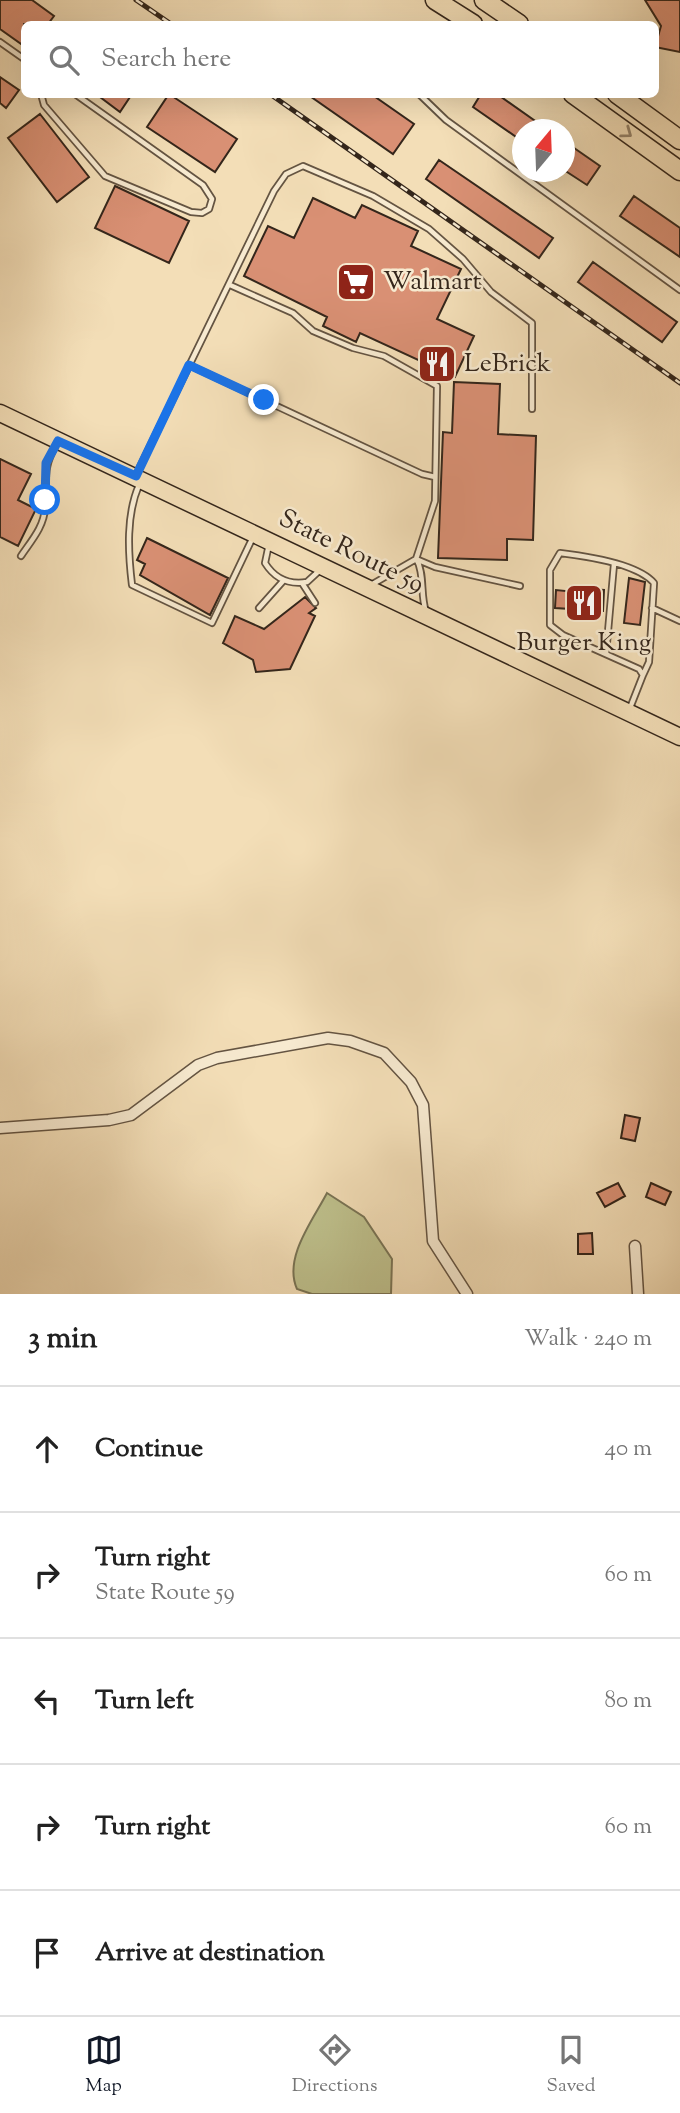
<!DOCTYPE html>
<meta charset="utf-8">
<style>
:root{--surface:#fff;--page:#f6f6f6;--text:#222;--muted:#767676;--line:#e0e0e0;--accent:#111827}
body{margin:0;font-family:"Sorts Mill Goudy",serif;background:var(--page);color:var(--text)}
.compass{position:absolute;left:512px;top:119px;width:63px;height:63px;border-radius:50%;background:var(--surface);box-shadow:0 7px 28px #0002;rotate:19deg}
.stop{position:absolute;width:21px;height:21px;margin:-16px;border:5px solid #1a73e8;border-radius:50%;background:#fff}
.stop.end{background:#1a73e8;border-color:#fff;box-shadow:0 2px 7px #0008}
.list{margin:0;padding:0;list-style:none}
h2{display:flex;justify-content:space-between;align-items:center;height:91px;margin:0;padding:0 28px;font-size:30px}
h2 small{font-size:23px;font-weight:400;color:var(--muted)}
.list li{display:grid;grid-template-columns:46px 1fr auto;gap:21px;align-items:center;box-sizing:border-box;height:126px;padding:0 28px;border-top:2px solid var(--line)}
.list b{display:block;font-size:26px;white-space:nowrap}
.list p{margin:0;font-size:23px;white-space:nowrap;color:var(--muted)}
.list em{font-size:23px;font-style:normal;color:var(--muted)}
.icon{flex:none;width:38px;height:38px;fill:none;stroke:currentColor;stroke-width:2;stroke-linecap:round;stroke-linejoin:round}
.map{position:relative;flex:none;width:680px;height:1294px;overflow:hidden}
.search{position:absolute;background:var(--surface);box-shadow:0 7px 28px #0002;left:21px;right:21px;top:21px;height:77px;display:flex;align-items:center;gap:18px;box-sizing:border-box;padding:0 24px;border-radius:10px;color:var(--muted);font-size:26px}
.sheet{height:721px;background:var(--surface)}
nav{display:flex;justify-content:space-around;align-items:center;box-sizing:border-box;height:98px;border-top:2px solid var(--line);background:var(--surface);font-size:19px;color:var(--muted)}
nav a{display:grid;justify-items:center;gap:4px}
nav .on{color:var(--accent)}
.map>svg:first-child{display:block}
.green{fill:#bec08c;stroke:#797354;stroke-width:2}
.building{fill:#d99074;stroke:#34261b;stroke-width:2}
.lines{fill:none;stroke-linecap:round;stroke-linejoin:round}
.service-casing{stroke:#645442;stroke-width:8}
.minor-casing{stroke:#645442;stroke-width:13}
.primary-casing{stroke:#34261b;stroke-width:19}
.motorway-casing{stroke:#34261b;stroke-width:21}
.service{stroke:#f7ead0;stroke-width:4.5}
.minor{stroke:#f7ead0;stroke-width:10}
.primary{stroke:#f3deb7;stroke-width:16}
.motorway{stroke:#f3deb7;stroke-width:18}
.rail-casing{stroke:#34261b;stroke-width:5}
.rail{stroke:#f7ead0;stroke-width:2.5;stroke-dasharray:8;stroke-linecap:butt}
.oneway{stroke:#948269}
.route{stroke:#1a73e8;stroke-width:9}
.labels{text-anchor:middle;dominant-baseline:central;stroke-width:5;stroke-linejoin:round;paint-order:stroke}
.poi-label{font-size:26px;fill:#34261b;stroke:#f7ead0;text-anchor:start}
.street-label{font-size:26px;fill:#34261b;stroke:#f7ead0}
</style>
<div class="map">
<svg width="680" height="1294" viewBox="0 0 680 1294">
<rect width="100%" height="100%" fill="#f3deb7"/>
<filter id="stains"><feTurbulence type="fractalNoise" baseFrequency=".00286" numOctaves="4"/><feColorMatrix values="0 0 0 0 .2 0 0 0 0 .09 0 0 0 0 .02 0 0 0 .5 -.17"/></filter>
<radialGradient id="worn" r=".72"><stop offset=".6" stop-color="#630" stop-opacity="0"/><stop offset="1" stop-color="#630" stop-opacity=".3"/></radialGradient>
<path class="green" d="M 327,1193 L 364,1217 L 392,1259 L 391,1294 L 312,1294 L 297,1289 C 283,1258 313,1220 327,1193 Z"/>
<path class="building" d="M 0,0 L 32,0 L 54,16 L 48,24 L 24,24 L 24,46 L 0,29 Z
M 645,0 L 680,0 L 680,52 L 655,47 L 661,26 Z
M 0,77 L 19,90 L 6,108 L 0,103 Z
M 96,94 L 132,94 L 120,112 Z
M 169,94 L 237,139 L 215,172 L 147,127 Z
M 307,94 L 371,94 L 414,124 L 393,154 Z
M 481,94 L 497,94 L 548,130 L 522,130 L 522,141 L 473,107 Z
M 40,114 L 89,177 L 57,202 L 8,138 Z
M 564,141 L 600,166 L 587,185 L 564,170 Z
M 439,160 L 553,238 L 539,258 L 426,179 Z
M 115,186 L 189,221 L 169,263 L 95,228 Z
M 634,196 L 680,228 L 680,257 L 620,216 Z
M 313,198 L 355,218 L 362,205 L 418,231 L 411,246 L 461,269 L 437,319 L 474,336 L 455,377 L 360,333 L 356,342 L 323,326 L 327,317 L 244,276 L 268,226 L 294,238 Z
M 593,262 L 677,322 L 662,342 L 578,282 Z
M 454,382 L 500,384 L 498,434 L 536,436 L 533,540 L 507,539 L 507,560 L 438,558 L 443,432 L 452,433 Z
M 0,459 L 31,474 L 18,500 L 36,509 L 18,546 L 0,537 Z
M 147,538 L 228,578 L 210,615 L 140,575 L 145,564 L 137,560 Z
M 629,578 L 645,582 L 640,625 L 624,623 Z
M 575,588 L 604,590 L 603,611 L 555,608 L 556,590 L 575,592 Z
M 305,597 L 316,608 L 309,613 L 315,616 L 290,669 L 256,672 L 253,660 L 223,643 L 235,616 L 264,629 Z
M 625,1115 L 640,1118 L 635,1141 L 621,1138 Z
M 618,1183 L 625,1196 L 605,1207 L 597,1193 Z
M 651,1183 L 671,1192 L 665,1205 L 646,1197 Z
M 592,1233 L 593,1254 L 578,1254 L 578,1234 Z"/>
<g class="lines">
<defs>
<path id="service" d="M 0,42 L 24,59
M 41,94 L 44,105 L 105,176 L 191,212 L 202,213 L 209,209 L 212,199 L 203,185 L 75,94
M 419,94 L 446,120 L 680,290
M 230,285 L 293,313 L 313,331 L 353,348 L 384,356 L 437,386 L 435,501 L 416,559 L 371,585
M 189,365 L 422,474 L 435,477
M 137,473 L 274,191 L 286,174 L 303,166 L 373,196 L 429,229 L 463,259 L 491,292 L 532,323 L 532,409
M 139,485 C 126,515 128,552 132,585 L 212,623 L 253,537
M 269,544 L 265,563 C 275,579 289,585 307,582 L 320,570
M 21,556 C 31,541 44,527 45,508 C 48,481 41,471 56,445
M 416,559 L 435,567 L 520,586
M 417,560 C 425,576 420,594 426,612
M 302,583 L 315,603
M 259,608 L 284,580
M 652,608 L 680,621
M 606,654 L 614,564
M 630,708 L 643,675 L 639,669 L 563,635 L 550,625 L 550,570 L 560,553 C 585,556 638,564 654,583 L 649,662 L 643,675"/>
<path id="minor" d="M 0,1128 L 109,1120 L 131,1115 L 198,1065 L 217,1058 L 328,1038 L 350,1041 L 384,1053 L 411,1082 L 423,1105 L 433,1241 L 467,1294
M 635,1246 L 638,1294"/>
<path id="primary" d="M 0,413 L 680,737"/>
<path id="motorway" d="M 435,0 L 473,24
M 484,0 L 519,24
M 573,94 L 680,171
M 617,94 L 680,140"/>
</defs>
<use href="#service" class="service-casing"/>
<use href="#minor" class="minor-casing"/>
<use href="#primary" class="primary-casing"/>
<use href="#motorway" class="motorway-casing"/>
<use href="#service" class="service"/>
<use href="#minor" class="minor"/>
<use href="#primary" class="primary"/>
<use href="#motorway" class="motorway"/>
<defs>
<path id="rail" d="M 136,0 L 171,24
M 270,94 L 680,383"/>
</defs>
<use href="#rail" class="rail-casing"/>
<use href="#rail" class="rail"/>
</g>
<defs><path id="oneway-chevron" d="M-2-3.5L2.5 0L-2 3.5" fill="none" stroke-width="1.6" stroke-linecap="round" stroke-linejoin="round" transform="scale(1.75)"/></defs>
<use class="oneway" href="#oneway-chevron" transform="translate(627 133) rotate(36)"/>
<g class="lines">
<path class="route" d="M 45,500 L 46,463 L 58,441 L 136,476 L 189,365 L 264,400"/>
</g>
<defs>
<symbol id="supermarket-square" viewBox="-11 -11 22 22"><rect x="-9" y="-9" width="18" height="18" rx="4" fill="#8f2418" stroke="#f7ead0"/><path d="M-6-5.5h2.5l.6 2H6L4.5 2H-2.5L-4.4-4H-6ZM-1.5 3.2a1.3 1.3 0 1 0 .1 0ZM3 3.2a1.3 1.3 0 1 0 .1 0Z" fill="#fff"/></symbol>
<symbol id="restaurant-square" viewBox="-11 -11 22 22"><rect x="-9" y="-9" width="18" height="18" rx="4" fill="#8f2418" stroke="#f7ead0"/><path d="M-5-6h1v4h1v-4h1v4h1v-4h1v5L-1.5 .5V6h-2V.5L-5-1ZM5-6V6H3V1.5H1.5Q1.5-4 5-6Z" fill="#fff"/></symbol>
</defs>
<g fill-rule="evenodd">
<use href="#supermarket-square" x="334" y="260" width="44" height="44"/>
<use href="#restaurant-square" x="415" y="342" width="44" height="44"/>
<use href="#restaurant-square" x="562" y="581" width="44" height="44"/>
</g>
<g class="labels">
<g class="poi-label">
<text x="383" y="282">Walmart</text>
<text x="464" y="364">LeBrick</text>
<text x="584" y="643" text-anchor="middle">Burger King</text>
</g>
<g class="street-label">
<text transform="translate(351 552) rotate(26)">State Route 59</text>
</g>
</g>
<rect width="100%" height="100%" filter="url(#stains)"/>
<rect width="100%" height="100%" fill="url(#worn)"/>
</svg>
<svg class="compass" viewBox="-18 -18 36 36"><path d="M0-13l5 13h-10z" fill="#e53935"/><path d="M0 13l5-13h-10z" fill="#767676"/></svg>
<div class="stop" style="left:45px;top:500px"></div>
<div class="stop end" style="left:264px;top:400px"></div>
<div class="search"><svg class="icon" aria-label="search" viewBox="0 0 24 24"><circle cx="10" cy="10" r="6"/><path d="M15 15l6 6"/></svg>Search here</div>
</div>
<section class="sheet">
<h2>3 min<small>Walk · 240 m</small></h2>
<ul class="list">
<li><svg class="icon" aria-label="ahead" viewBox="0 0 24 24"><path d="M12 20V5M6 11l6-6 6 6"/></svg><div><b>Continue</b></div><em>40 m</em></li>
<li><svg class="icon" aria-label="right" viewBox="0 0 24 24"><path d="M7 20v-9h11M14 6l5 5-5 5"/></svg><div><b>Turn right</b><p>State Route 59</p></div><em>60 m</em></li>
<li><svg class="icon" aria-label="left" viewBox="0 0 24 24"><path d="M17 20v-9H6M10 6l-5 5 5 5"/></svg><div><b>Turn left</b></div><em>80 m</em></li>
<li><svg class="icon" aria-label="right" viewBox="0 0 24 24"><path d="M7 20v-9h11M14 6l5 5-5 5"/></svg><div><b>Turn right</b></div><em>60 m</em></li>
<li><svg class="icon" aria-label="arrive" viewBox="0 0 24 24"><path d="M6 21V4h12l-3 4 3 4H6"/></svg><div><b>Arrive at destination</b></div></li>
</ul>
</section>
<nav>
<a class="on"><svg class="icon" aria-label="map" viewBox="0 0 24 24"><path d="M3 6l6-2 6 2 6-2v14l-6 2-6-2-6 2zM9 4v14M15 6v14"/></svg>Map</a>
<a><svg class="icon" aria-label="directions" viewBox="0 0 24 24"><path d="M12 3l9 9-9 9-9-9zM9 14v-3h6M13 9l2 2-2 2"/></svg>Directions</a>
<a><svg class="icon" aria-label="saved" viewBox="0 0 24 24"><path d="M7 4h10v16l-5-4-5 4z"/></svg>Saved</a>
</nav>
